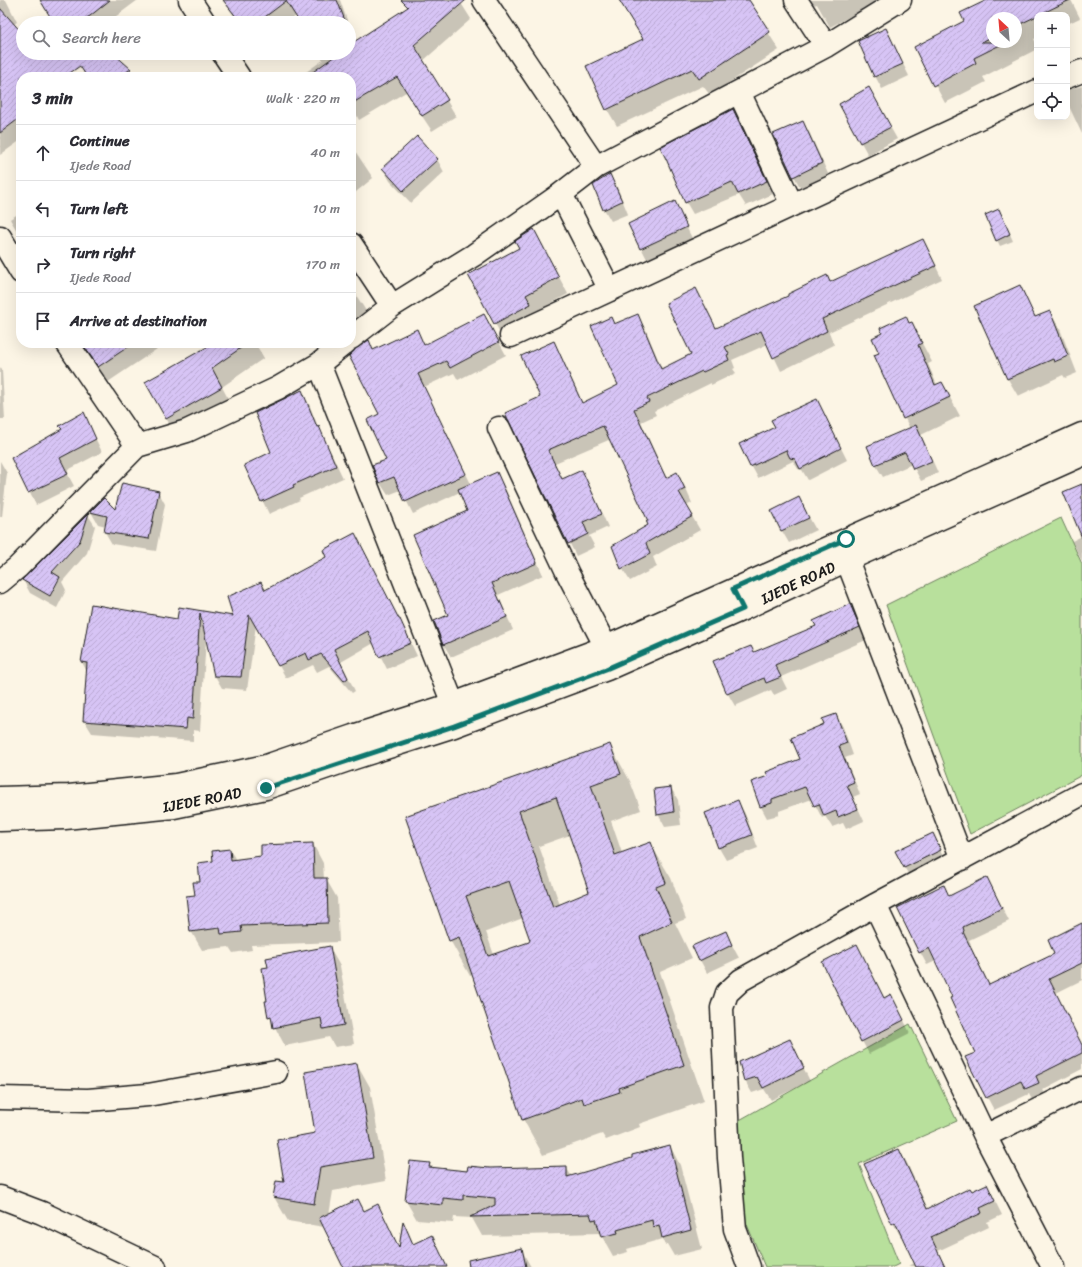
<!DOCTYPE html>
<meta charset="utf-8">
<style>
:root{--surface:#fff;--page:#f2f2f3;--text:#2b2b33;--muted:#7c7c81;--line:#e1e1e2}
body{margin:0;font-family:Sriracha,sans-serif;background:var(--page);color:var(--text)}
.controls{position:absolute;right:12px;top:12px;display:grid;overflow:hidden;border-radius:8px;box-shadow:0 4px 16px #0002}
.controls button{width:36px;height:36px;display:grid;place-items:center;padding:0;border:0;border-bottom:1px solid var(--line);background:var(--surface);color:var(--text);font:20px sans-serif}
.compass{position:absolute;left:986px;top:12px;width:36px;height:36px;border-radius:50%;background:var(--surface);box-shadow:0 4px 16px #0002;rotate:334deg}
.stop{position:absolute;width:12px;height:12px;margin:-9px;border:3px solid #0f766e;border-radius:50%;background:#fff}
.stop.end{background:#0f766e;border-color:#fff;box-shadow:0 1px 4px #0008}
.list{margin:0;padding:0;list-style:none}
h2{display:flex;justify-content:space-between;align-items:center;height:52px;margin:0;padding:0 16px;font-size:17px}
h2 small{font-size:13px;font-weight:400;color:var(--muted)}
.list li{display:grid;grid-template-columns:26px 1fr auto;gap:12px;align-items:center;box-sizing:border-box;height:56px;padding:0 16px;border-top:1px solid var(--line)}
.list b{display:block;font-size:15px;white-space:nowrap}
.list p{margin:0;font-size:13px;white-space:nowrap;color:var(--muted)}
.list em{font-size:13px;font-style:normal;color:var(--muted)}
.icon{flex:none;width:22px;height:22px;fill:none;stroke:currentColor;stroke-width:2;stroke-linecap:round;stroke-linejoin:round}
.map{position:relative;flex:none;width:1082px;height:1267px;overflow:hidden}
.search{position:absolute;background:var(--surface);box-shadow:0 4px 16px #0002;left:16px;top:16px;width:340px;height:44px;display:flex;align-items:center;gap:10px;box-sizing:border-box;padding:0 14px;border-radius:22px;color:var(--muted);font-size:15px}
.panel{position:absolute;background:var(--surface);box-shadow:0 4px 16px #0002;left:16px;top:72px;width:340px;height:276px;border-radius:16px}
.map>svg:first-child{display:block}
.grass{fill:#b8e09c;stroke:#6a7e5c}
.shadow{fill:#0003;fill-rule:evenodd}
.building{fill:url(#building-hatch);stroke:#1c1c1c;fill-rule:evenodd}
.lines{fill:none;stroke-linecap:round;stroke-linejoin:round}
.minor-casing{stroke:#1c1c1c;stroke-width:25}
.major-casing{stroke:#1c1c1c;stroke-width:25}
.minor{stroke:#fcf5e5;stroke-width:22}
.major{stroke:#fcf5e5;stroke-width:22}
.route{stroke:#0f766e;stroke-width:5}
.labels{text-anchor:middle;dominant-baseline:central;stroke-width:3;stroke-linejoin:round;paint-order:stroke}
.street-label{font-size:15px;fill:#1c1c1c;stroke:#fcf5e5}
</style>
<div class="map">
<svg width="1082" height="1267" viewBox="0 0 1082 1267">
<defs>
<pattern id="building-hatch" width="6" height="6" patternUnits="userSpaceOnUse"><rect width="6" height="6" fill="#d7c4f5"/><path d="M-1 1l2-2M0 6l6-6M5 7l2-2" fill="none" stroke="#b8a8d1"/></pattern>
</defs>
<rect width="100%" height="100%" fill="#fcf5e5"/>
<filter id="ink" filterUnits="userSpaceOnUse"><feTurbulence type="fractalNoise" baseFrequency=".025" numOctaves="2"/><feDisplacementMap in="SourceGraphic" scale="8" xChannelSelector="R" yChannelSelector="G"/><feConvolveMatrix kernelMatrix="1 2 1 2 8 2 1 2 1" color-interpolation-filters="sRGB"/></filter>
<g filter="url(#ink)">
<path class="grass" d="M 1061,518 L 1082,564 L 1082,775 L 970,834 L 886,605 Z
M 910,1024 L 957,1121 L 859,1164 L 899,1264 L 893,1267 L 765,1267 L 742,1213 L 736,1122 Z"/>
<path class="shadow" d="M 0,0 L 6,0 L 17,22 L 13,25 L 23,36 L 23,53 L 38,53 L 59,77 L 21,77 L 21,140 L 0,155 Z
M 41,0 L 138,0 L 107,23 L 55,23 Z
M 223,0 L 340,0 L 348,23 L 300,23 L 296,16 L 286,23 L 239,23 Z
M 414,0 L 459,0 L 471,19 L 423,61 L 456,116 L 432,131 L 406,92 L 359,120 L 355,112 L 351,115 L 351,77 L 299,77 L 323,60 L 319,53 L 349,53 L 349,26 L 355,42 L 409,8 L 407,6 Z
M 620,0 L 748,0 L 779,50 L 710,95 L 703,86 L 617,126 L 607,109 L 644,40 Z
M 808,0 L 873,0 L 875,3 L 830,27 L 817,4 L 814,5 Z
M 990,0 L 1071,0 L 1080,18 L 1067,24 L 1067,15 L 1037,15 L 1037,38 L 1034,39 L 1037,45 L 1037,49 L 983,77 L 986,82 L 945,103 L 915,48 L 965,21 ZM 992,18 L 1016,18 L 1016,42 L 992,42 Z
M 886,29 L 909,76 L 882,89 L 875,76 Z
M 73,53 L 111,53 L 137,77 L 87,77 Z
M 1082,86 L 1082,134 L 1067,102 L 1067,90 Z
M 868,88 L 897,139 L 868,155 L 840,104 Z
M 733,110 L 740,123 L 773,194 L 746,206 L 739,195 L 693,214 L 686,202 Z
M 803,122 L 810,134 L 829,176 L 801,189 L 794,176 Z
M 351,145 L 373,178 L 351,196 Z
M 437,159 L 444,172 L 411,203 L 390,181 L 383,168 Z
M 610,175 L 617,187 L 628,214 L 611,221 L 604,209 Z
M 674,203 L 693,240 L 648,261 L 629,224 Z
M 21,212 L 21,238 L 10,219 Z
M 1002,216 L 1013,241 L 1000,246 L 997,240 Z
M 923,240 L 942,279 L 829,332 L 834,345 L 781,371 L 768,344 L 732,360 L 735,368 L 733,369 L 736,373 L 711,385 L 711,383 L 654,411 L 656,415 L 641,422 L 667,479 L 677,474 L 685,487 L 692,503 L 686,506 L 700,530 L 653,557 L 657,567 L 630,581 L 622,568 L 649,525 L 649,521 L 611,439 L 555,463 L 563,480 L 581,471 L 589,484 L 608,527 L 589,536 L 595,547 L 576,556 L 506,414 L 541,398 L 554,342 L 561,356 L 583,404 L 619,386 L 614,325 L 637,315 L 645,328 L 662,369 L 692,354 L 696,289 L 717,329 L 830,283 Z
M 543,247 L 568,294 L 535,312 L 540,321 L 504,340 L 469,276 Z
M 1019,286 L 1036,318 L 1050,312 L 1060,329 L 1077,373 L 1065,378 L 1063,375 L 1018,396 L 1008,379 L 976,306 Z
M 351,287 L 366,311 L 351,321 Z
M 906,317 L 910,324 L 911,323 L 932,362 L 928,364 L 937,385 L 942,383 L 960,416 L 921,435 L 938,473 L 921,481 L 912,464 L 883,477 L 875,464 L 910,429 L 875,356 L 880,354 L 884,333 Z
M 491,327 L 506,355 L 458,380 L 454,373 L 424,387 L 471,484 L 497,473 L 504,486 L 543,575 L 498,595 L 513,630 L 451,657 L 444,645 L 469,511 L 460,492 L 413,514 L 401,490 L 388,495 L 380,483 L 374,466 L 387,460 L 368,342 L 374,351 L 416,331 L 425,346 Z
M 77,343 L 153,343 L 157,349 L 108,382 L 88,352 L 80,347 Z
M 209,343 L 255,343 L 264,358 L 222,387 L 232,406 L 177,437 L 166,418 L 211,346 Z
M 0,367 L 2,370 L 5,419 L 0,419 Z
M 301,391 L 309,404 L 318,427 L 325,440 L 343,478 L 299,498 L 300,500 L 269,514 L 245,465 L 272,453 Z
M 817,400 L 847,460 L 808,480 L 802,470 L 798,469 L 793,461 L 758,478 L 740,445 L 776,428 L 772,420 Z
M 83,413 L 102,452 L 66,471 L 74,486 L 36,505 L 12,458 L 63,430 Z
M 0,461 L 7,473 L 2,517 L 0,517 Z
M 158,491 L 165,504 L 156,551 L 112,544 L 105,532 L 106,526 L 98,524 L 91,512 L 104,499 L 116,511 Z
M 799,499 L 816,530 L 789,543 L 782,531 Z
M 88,515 L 95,526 L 87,553 L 62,582 L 66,590 L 57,608 L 30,593 L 23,580 Z
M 1082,536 L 1082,561 L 1072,541 Z
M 265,591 L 400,620 L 417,656 L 387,669 L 374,643 L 341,662 L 355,691 L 352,693 L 329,666 L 317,672 L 313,665 L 286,678 L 256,625 L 247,690 L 222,688 L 215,676 L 206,639 L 200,731 L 193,730 L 193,741 L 92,733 L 84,720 L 87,672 L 82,662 L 92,605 L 177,620 L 180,608 L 234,618 Z
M 850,605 L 857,617 L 866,640 L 781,677 L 787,689 L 774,695 L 771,690 L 735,706 L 728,694 L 754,653 L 817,627 Z
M 836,715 L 843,727 L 853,755 L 845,758 L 860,794 L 853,797 L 864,821 L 846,829 L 843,823 L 832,827 L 825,816 L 822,818 L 812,799 L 779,811 L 779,815 L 767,818 L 761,807 L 769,777 L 801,760 L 825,725 Z
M 610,745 L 630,781 L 641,810 L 611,821 L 622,853 L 650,843 L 671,878 L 686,919 L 675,923 L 692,958 L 660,972 L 704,1101 L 639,1124 L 640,1127 L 606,1140 L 602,1134 L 543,1155 L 523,1119 L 473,975 L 470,976 L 450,940 L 406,817 ZM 570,835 L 590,892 L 560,905 L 539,846 ZM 523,918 L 531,941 L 529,943 L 494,955 L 486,932 Z
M 671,788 L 678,800 L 681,825 L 665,827 L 658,814 Z
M 738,801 L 745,814 L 758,848 L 726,860 L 719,848 L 706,814 Z
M 932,834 L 947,863 L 912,880 L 904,867 Z
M 313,844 L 323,863 L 324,879 L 326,879 L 337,898 L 339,942 L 251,945 L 252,950 L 233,953 L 229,947 L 202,950 L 191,931 L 196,896 L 201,882 L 214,862 L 230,850 L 236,860 L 262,857 Z
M 987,878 L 1009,921 L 969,940 L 971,944 L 970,945 L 990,986 L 1056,954 L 1082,924 L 1082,980 L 1056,993 L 1082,1045 L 1082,1069 L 1042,1090 L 1046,1096 L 1033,1102 L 1029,1094 L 994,1110 L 966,1058 L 976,1053 L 954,998 L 936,961 L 927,965 L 920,952 L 943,886 L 949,896 Z
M 725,932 L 739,958 L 707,973 L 700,960 Z
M 857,945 L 884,999 L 898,1008 L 910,1033 L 869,1054 L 862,1041 Z
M 329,947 L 340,966 L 354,1044 L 335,1047 L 329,1037 L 285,1046 L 269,1016 Z
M 790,1041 L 810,1081 L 771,1100 L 764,1089 L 752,1093 L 745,1081 L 740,1063 Z
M 357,1064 L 370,1087 L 386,1181 L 333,1191 L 329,1215 L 364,1212 L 378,1205 L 400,1249 L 403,1224 L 414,1245 L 431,1237 L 447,1267 L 340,1267 L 343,1265 L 324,1227 L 288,1221 L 274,1197 L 285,1184 L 317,1134 Z
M 670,1146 L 680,1165 L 702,1249 L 674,1256 L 667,1244 L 665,1245 L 662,1239 L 627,1249 L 628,1252 L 613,1256 L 600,1233 L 482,1236 L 472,1218 L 454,1217 L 453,1223 L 417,1220 L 406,1201 L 429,1164 L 431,1168 L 468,1172 L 490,1169 L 566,1167 L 572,1177 L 634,1158 ZM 474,1213 L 479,1214 L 473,1217 Z
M 899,1150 L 907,1163 L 928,1209 L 987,1185 L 1002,1215 L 987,1222 L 989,1227 L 938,1251 L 945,1267 L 908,1266 L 915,1263 L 902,1236 L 901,1237 L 893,1223 Z
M 521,1249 L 531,1267 L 478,1267 Z"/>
<path class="building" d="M 40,0 L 110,0 L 90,16 L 77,23 L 54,23 Z
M 223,0 L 337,0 L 346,23 L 300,23 L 286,1 L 257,23 L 241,23 Z
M 401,0 L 466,0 L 414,45 L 448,100 L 422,116 L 397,77 L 351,104 L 351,77 L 306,77 L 339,53 L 349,53 L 349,45 L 408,7 Z
M 619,0 L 749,0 L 770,32 L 699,79 L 692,69 L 606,110 L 586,66 L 643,39 Z
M 987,0 L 1070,0 L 1016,26 L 1016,18 L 992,18 L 992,37 L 981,42 L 1006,42 L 974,58 L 976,63 L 933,86 L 914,47 L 964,21 L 960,13 Z
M 0,8 L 23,34 L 23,53 L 113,53 L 131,69 L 119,77 L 87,77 L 80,66 L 64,77 L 21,77 L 21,117 L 0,133 Z
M 886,28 L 903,64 L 874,77 L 858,41 Z
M 869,87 L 891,127 L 860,143 L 839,104 Z
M 733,109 L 767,181 L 738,194 L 732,182 L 685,203 L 667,161 L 660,147 Z
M 803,121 L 822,163 L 793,177 L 773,134 Z
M 417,136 L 438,159 L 403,191 L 382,168 Z
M 610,174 L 622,201 L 603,210 L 593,185 Z
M 675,201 L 687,227 L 640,249 L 628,224 Z
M 999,209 L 1010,234 L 996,241 L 985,215 Z
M 534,229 L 559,277 L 526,295 L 531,304 L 494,324 L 468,275 L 519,248 L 515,241 Z
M 923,239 L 936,266 L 822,319 L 827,331 L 773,358 L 761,331 L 725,347 L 729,354 L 727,355 L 729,360 L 703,372 L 702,371 L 647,398 L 649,402 L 634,409 L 666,478 L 677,472 L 685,489 L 679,492 L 693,516 L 646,543 L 650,554 L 621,569 L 612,546 L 648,525 L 646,521 L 648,521 L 603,426 L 548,450 L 562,479 L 582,470 L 602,514 L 583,522 L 588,534 L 568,544 L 505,413 L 540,397 L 521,356 L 554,341 L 582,403 L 618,385 L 591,326 L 611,317 L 614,324 L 638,314 L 661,369 L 691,354 L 666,303 L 696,288 L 716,328 L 788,296 L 788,294 L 827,275 L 830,282 Z
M 1020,285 L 1035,317 L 1050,311 L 1068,356 L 1054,362 L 1053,359 L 1007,379 L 974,306 Z
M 484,314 L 499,342 L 450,368 L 446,361 L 418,374 L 466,474 L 405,502 L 394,477 L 379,483 L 372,465 L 386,460 L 367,420 L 379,414 L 349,356 L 355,349 L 369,340 L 373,350 L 417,329 L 424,345 Z
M 906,316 L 909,323 L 912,322 L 922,343 L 918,345 L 935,385 L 942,382 L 950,397 L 903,419 L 874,355 L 879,353 L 872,338 L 882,333 L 880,328 Z
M 82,343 L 134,343 L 98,367 Z
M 214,343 L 248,343 L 212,368 L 222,387 L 166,419 L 145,382 Z
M 302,390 L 317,427 L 319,426 L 336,466 L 293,485 L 294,487 L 261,502 L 244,465 L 271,452 L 255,413 Z
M 817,399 L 841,448 L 800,469 L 795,459 L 790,458 L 786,450 L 750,467 L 739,444 L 775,427 L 771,420 Z
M 84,412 L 96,439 L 60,458 L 68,474 L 28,493 L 11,458 L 62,429 L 59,426 Z
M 916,425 L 932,461 L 913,469 L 905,452 L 875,465 L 867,446 Z
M 497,472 L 537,563 L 492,583 L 507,617 L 443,645 L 434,621 L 448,615 L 413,535 L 467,511 L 458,489 Z
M 122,483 L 159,491 L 149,539 L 104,532 L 107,516 L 90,512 L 104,498 L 115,509 Z
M 1082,484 L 1082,538 L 1063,492 Z
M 799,497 L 809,518 L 781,531 L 771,511 Z
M 89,513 L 80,541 L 52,572 L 60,577 L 50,596 L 22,580 Z
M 355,533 L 399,619 L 400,619 L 411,643 L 379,657 L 368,631 L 334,649 L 348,678 L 344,681 L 321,654 L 309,660 L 306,653 L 278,666 L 249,615 L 241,677 L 214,676 L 200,613 L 193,719 L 187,718 L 186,729 L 83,721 L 87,663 L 81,662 L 91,604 L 177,619 L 179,607 L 233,616 L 227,597 L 261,582 L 265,590 L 326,557 L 323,550 Z
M 850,604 L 860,627 L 775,665 L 781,677 L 766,683 L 764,678 L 727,694 L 713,661 L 751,646 L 754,652 L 816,626 L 813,621 Z
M 836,714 L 847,743 L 839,746 L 854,782 L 847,785 L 858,809 L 838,817 L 836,811 L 824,816 L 819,804 L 814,806 L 805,787 L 772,799 L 772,803 L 760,807 L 751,782 L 768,776 L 766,772 L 800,759 L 791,738 L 824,724 L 822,719 Z
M 610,744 L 621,774 L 591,785 L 615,855 L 651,842 L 666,883 L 656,887 L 672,922 L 640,937 L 684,1065 L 619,1088 L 620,1092 L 584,1104 L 582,1098 L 522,1120 L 459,937 L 449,941 L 405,816 ZM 556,797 L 589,892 L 553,907 L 519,811 ZM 509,881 L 530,940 L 529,942 L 488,956 L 466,896 Z
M 671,787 L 674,812 L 657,815 L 654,789 Z
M 738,800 L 752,835 L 718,848 L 705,813 Z
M 933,833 L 941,850 L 904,868 L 895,851 Z
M 313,843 L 314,878 L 327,878 L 328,923 L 241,926 L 242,932 L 221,934 L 220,928 L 190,932 L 186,896 L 195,895 L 193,882 L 200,882 L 198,863 L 213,861 L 212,851 L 230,849 L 231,860 L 261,856 L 261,845 Z
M 987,877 L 1002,908 L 963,927 L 964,931 L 963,932 L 989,985 L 1054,954 L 1048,940 L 1082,923 L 1082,963 L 1049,979 L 1082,1045 L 1082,1053 L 1036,1076 L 1039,1083 L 1025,1089 L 1021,1081 L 986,1098 L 965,1057 L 975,1053 L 950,998 L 952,997 L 929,948 L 919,953 L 897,908 L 941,886 L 944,885 L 949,896 Z
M 726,931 L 732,945 L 699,961 L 692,946 Z
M 857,944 L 884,998 L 891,994 L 904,1020 L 861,1042 L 822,962 Z
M 330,946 L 344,1025 L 323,1029 L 321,1018 L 273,1028 L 271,1016 L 268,1017 L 265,1001 L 267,1001 L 262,968 L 268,967 L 266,958 Z
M 790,1039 L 804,1068 L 763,1088 L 757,1077 L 744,1081 L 739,1062 Z
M 357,1063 L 373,1158 L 320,1167 L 314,1204 L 273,1197 L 276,1181 L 284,1182 L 277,1140 L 315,1133 L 305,1072 Z
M 670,1145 L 691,1230 L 662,1238 L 659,1225 L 653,1227 L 652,1220 L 617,1230 L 618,1233 L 601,1237 L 596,1219 L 592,1220 L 590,1214 L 470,1217 L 495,1205 L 495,1198 L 463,1195 L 463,1200 L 443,1198 L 443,1205 L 405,1201 L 410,1161 L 430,1163 L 429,1167 L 467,1171 L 468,1166 L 490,1168 L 567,1166 L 567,1177 L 632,1158 L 632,1155 Z
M 899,1149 L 927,1209 L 970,1188 L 972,1191 L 987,1184 L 995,1201 L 980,1208 L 982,1213 L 931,1237 L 945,1267 L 916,1267 L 895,1222 L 892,1224 L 864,1164 Z
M 358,1199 L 364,1211 L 378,1204 L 399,1248 L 403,1221 L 413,1244 L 432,1235 L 447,1267 L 343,1267 L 319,1218 Z
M 522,1248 L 526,1267 L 469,1267 L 468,1260 Z"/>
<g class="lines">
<defs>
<path id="minor" d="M 190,0 L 205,23
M 484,0 L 596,167
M 796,0 L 826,46
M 223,53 L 239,77
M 1067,77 L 1082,71
M 739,92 L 792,205
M 561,194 L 610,290
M 0,237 L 21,272
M 351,244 L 392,306
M 511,336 L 1037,91
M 351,338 L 392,306 L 474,255 L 561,194 L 596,167 L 826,46 L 900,0
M 67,343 L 137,446
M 319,364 L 453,704
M 499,428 L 568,574 L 606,647
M 847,560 L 962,859
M 0,582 L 18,567 L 137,446 L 187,431 L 278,388 L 319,364 L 345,343
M 875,905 L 985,1136 L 1053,1267
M 0,1098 L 88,1100 L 148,1095 L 276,1072
M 985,1136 L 1082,1088
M 0,1197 L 42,1213 L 155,1267
M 749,1267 L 735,1229 L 729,1158 L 722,1008 L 727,993 L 741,980 L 875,905 L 1082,794"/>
<path id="major" d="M 0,798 L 69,796 L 176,785 L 266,766 L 353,736 L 453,704 L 606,647 L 1082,434
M 0,820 L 65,818 L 174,807 L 266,788 L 354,758 L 454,726 L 607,669 L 743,609 L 847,560 L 1082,455"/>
</defs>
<use href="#minor" class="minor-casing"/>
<use href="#major" class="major-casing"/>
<use href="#minor" class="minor"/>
<use href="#major" class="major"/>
</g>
</g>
<g class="lines" filter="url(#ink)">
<path class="route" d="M 266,788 L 454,726 L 606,669 L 743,609 L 733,589 L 846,539"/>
</g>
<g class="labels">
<g class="street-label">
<text transform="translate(798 583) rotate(-25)">IJEDE ROAD</text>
<text transform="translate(202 800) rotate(-11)">IJEDE ROAD</text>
</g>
</g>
</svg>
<div class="controls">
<button>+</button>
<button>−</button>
<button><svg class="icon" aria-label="locate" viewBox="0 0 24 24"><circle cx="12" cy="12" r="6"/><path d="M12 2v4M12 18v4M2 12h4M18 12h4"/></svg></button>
</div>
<svg class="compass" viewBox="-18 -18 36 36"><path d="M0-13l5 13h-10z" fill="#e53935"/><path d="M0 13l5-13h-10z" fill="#7c7c81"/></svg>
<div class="stop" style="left:846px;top:539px"></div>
<div class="stop end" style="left:266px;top:788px"></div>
<div class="search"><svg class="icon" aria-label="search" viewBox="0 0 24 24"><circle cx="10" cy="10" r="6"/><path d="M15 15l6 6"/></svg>Search here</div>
<section class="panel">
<h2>3 min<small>Walk · 220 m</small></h2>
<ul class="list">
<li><svg class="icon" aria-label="ahead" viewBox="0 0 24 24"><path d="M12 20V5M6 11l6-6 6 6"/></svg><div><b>Continue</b><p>Ijede Road</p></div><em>40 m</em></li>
<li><svg class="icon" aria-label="left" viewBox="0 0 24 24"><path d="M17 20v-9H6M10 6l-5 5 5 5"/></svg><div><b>Turn left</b></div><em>10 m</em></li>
<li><svg class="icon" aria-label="right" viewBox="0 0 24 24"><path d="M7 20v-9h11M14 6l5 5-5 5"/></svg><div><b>Turn right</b><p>Ijede Road</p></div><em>170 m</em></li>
<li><svg class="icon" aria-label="arrive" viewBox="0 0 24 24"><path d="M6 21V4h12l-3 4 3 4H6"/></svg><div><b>Arrive at destination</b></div></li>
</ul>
</section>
</div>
